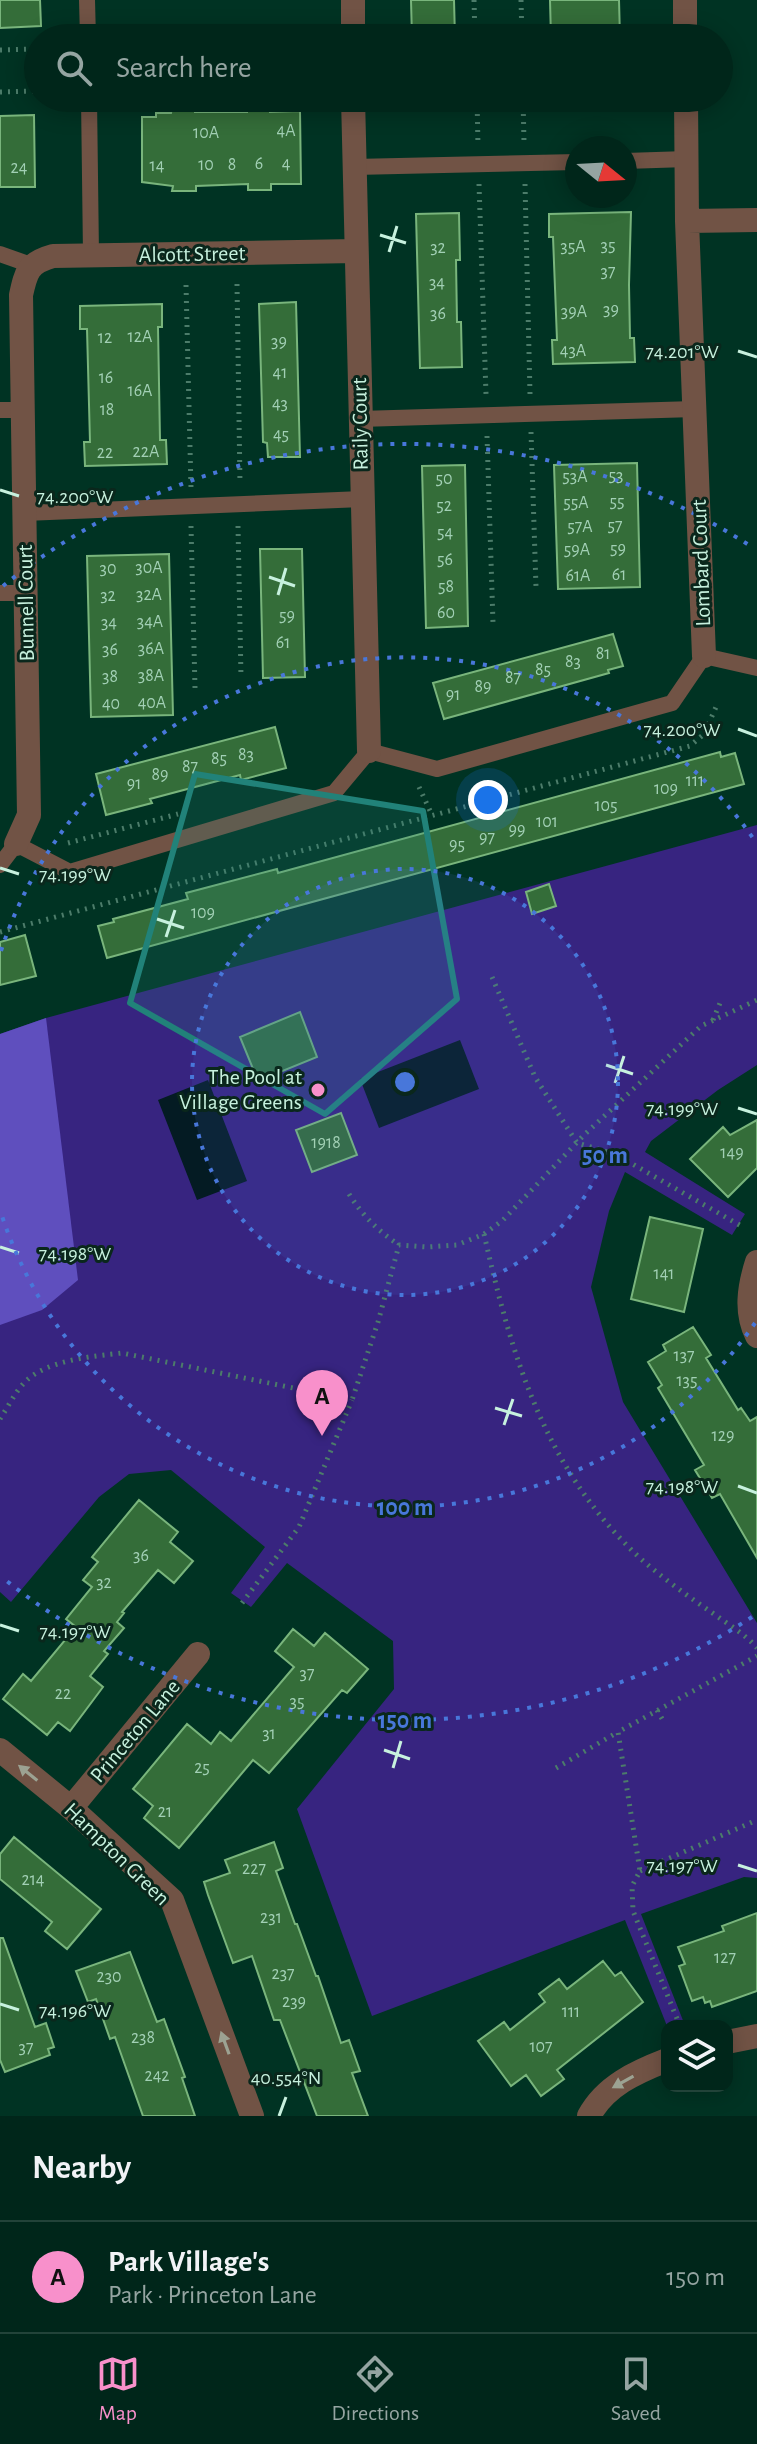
<!DOCTYPE html>
<meta charset="utf-8">
<style>
:root{--surface:#00261a;--page:#0e3227;--text:#f1f3f6;--muted:#95a5a2;--line:#224339;--accent:#f890cb}
body{margin:0;font-family:"Alegreya Sans",sans-serif;background:var(--page);color:var(--text)}
.controls{position:absolute;right:24px;bottom:24px;display:grid;overflow:hidden;border-radius:16px;box-shadow:0 4px 20px #0003}
.controls button{width:72px;height:72px;display:grid;place-items:center;padding:0;border:0;border-bottom:2px solid var(--line);background:var(--surface);color:var(--text);font:40px sans-serif}
.compass{position:absolute;left:565px;top:136px;width:72px;height:72px;border-radius:50%;background:var(--surface);box-shadow:0 4px 20px #0003;rotate:108deg}
.you{position:absolute;left:488px;top:800px;width:28px;height:28px;margin:-20px;border:6px solid #fff;border-radius:50%;background:#1a73e8;box-shadow:0 0 0 12px #1a73e833}
.badge{display:grid;place-items:center;width:52px;height:52px;border-radius:50%;background:var(--accent);color:#111;font-size:26px;font-weight:700}
.pin{position:absolute;translate:-50% -66px;filter:drop-shadow(0 2px 4px #0008)}
.pin::after{content:'';position:absolute;top:42px;width:28px;height:24px;background:inherit;clip-path:polygon(0 0,100% 0,50% 100%)}
.list{margin:0;padding:0;list-style:none}
h2{display:flex;justify-content:space-between;align-items:center;height:104px;margin:0;padding:0 32px;font-size:34px}
h2 small{font-size:26px;font-weight:400;color:var(--muted)}
.list li{display:grid;grid-template-columns:52px 1fr auto;gap:24px;align-items:center;box-sizing:border-box;height:112px;padding:0 32px;border-top:2px solid var(--line)}
.list b{display:block;font-size:30px;white-space:nowrap}
.list p{margin:0;font-size:26px;white-space:nowrap;color:var(--muted)}
.list em{font-size:26px;font-style:normal;color:var(--muted)}
.icon{flex:none;width:44px;height:44px;fill:none;stroke:currentColor;stroke-width:2;stroke-linecap:round;stroke-linejoin:round}
.map{position:relative;flex:none;width:757px;height:2116px;overflow:hidden}
.search{position:absolute;background:var(--surface);box-shadow:0 4px 20px #0003;left:24px;right:24px;top:24px;height:88px;display:flex;align-items:center;gap:20px;box-sizing:border-box;padding:0 28px;border-radius:44px;color:var(--muted);font-size:30px}
.sheet{height:216px;background:var(--surface)}
nav{display:flex;justify-content:space-around;align-items:center;box-sizing:border-box;height:112px;border-top:2px solid var(--line);background:var(--surface);font-size:22px;color:var(--muted)}
nav a{display:grid;justify-items:center;gap:4px}
nav .on{color:var(--accent)}
.map>svg:first-child{display:block}
.green{fill:#372480}
.forest{fill:#5f4fbe}
.water{fill:#041b23}
.building{fill:#346d39;stroke:#79b57c;stroke-width:2}
.lines{fill:none;stroke-linecap:round;stroke-linejoin:round}
.path{stroke:#4c7c6a;stroke-width:5;stroke-dasharray:2 6;stroke-linecap:butt}
.service{stroke:#715345;stroke-width:16}
.minor{stroke:#715345;stroke-width:24}
.oneway{fill:#9ca292}
.marked{fill:#218279;fill-opacity:0.2;stroke:#218279;stroke-width:6;stroke-linejoin:round}
.ticks{fill:none;stroke:#c7f1de;stroke-width:3}
.ring{fill:none;stroke:#4877da;stroke-width:4;stroke-dasharray:4 8}
.poi-dot{fill:#f890cb;stroke:#0a271c;stroke-width:3}
.labels{text-anchor:middle;dominant-baseline:central;stroke-width:6;stroke-linejoin:round;paint-order:stroke}
.number-label{font-size:18px;fill:#a2d0b5}
.street-label{font-size:22px;fill:#c7f1de;stroke:#0a271c}
.poi-label{font-size:22px;fill:#c7f1de;stroke:#0a271c;text-anchor:end}
.ticks-label{font-size:20px;text-anchor:middle;fill:#c7f1de;stroke:#0a271c;stroke-width:6;stroke-linejoin:round;paint-order:stroke}
.centre{fill:#4877da;stroke:#0a271c;stroke-width:4}
.ring-label{font-size:24px;text-anchor:middle;font-weight:bold;fill:#4877da;stroke:#0a271c;stroke-width:6;stroke-linejoin:round;paint-order:stroke}
</style>
<div class="map">
<svg width="757" height="2116" viewBox="0 0 757 2116">
<rect width="100%" height="100%" fill="#003323"/>
<path class="green" d="M 757,825 L 757,1065 L 718,1090 L 651,1141 L 645,1152 L 745,1214 L 732,1235 L 625,1172 L 609,1211 L 591,1287 L 623,1402 L 757,1623 L 757,1878 L 744,1877 L 641,1914 L 684,2023 L 667,2026 L 625,1920 L 372,2016 L 297,1809 L 394,1689 L 393,1641 L 287,1563 L 251,1607 L 231,1593 L 265,1547 L 171,1470 L 129,1474 L 99,1497 L 11,1602 L 0,1592 L 0,1034 L 46,1018 Z"/>
<path class="forest" d="M 46,1018 L 78,1280 L 42,1310 L 0,1325 L 0,1034 Z"/>
<path class="water" d="M 460,1040 L 479,1089 L 379,1128 L 360,1079 Z
M 208,1080 L 247,1181 L 197,1200 L 158,1100 Z"/>
<path class="building" d="M 0,0 L 40,0 L 41,26 L 0,28 Z
M 411,0 L 454,0 L 455,38 L 412,38 Z
M 550,0 L 619,0 L 620,38 L 551,38 Z
M 195,107 L 195,112 L 247,112 L 247,107 L 270,107 L 270,112 L 300,111 L 301,184 L 271,184 L 271,190 L 248,190 L 248,184 L 196,186 L 196,191 L 172,191 L 173,186 L 142,182 L 142,117 L 156,117 L 156,113 L 171,113 L 172,108 Z
M 34,115 L 35,187 L 0,187 L 0,116 Z
M 631,212 L 629,285 L 630,338 L 634,338 L 635,362 L 553,364 L 552,340 L 557,340 L 555,288 L 553,237 L 549,237 L 549,214 Z
M 459,213 L 460,260 L 456,260 L 457,322 L 461,322 L 462,367 L 420,368 L 416,214 Z
M 296,302 L 300,457 L 268,457 L 267,443 L 263,442 L 259,304 Z
M 162,304 L 162,327 L 158,327 L 160,440 L 166,440 L 167,464 L 85,466 L 84,442 L 90,442 L 87,329 L 80,329 L 80,306 Z
M 637,463 L 640,587 L 558,589 L 554,465 Z
M 465,465 L 468,626 L 426,628 L 422,466 Z
M 260,549 L 302,549 L 305,677 L 263,678 Z
M 169,554 L 173,715 L 91,717 L 87,556 Z
M 613,634 L 623,666 L 608,670 L 609,673 L 444,719 L 433,683 Z
M 275,727 L 286,768 L 241,780 L 240,775 L 150,799 L 152,803 L 106,815 L 96,774 Z
M 720,752 L 721,757 L 735,753 L 744,784 L 107,958 L 98,926 L 114,922 L 113,919 L 188,899 L 186,893 L 277,869 L 278,873 Z
M 549,884 L 556,906 L 532,914 L 526,892 Z
M 25,935 L 36,976 L 0,985 L 0,942 Z
M 300,1012 L 317,1057 L 258,1081 L 240,1037 Z
M 341,1113 L 357,1155 L 312,1172 L 296,1130 Z
M 757,1120 L 757,1168 L 728,1197 L 690,1159 L 723,1127 L 730,1135 Z
M 650,1217 L 703,1229 L 684,1312 L 631,1299 Z
M 693,1327 L 711,1355 L 706,1358 L 738,1410 L 741,1408 L 750,1421 L 757,1417 L 757,1558 L 720,1494 L 712,1498 L 695,1470 L 704,1465 L 658,1388 L 662,1385 L 648,1362 L 666,1351 L 663,1345 Z
M 139,1500 L 178,1532 L 170,1542 L 193,1561 L 174,1583 L 158,1570 L 122,1612 L 124,1613 L 117,1622 L 124,1628 L 104,1651 L 108,1654 L 90,1676 L 103,1687 L 70,1731 L 58,1722 L 47,1735 L 3,1699 L 23,1674 L 31,1681 L 76,1627 L 66,1619 L 92,1587 L 83,1580 L 98,1562 L 92,1557 Z
M 293,1629 L 314,1646 L 325,1633 L 368,1669 L 347,1693 L 342,1690 L 269,1773 L 253,1760 L 179,1848 L 144,1818 L 153,1806 L 133,1789 L 187,1724 L 211,1744 L 220,1732 L 231,1741 L 294,1667 L 275,1651 Z
M 14,1837 L 101,1909 L 67,1949 L 45,1931 L 52,1922 L 0,1879 L 0,1854 Z
M 274,1842 L 283,1868 L 276,1871 L 295,1924 L 297,1924 L 316,1976 L 318,1976 L 341,2043 L 349,2040 L 360,2071 L 352,2073 L 368,2116 L 317,2116 L 280,2020 L 274,2020 L 252,1956 L 233,1963 L 208,1895 L 204,1882 L 230,1873 L 225,1860 Z
M 757,1913 L 757,1991 L 712,2007 L 710,2001 L 705,2003 L 703,1997 L 692,2001 L 679,1966 L 685,1964 L 678,1947 L 724,1931 L 722,1926 Z
M 0,1938 L 3,1938 L 35,2027 L 46,2023 L 54,2047 L 48,2049 L 50,2055 L 5,2072 L 0,2060 Z
M 130,1952 L 157,2022 L 164,2019 L 185,2077 L 182,2078 L 195,2116 L 143,2116 L 115,2037 L 110,2039 L 96,1999 L 88,2002 L 76,1971 Z
M 603,1961 L 615,1976 L 621,1972 L 643,2002 L 557,2070 L 564,2079 L 541,2096 L 526,2075 L 511,2086 L 478,2041 L 504,2022 L 510,2030 L 545,2002 L 539,1994 L 559,1979 L 567,1989 Z"/>
<g class="lines">
<path class="path" d="M 474,0 L 475,38
M 521,0 L 522,38
M 214,38 L 318,35
M 0,50 L 38,49
M 0,92 L 38,91
M 477,98 L 478,146
M 523,98 L 524,142
M 479,184 L 486,394
M 525,184 L 530,394
M 237,284 L 240,484
M 186,285 L 191,488
M 531,432 L 536,587
M 487,436 L 493,623
M 191,526 L 195,688
M 238,526 L 241,677
M 419,787 L 432,815
M 68,843 L 178,814
M 0,932 L 690,746 L 704,734 L 716,707
M 492,977 L 535,1077 L 577,1143 L 615,1154 L 743,1227
M 713,1020 L 720,1003
M 349,1194 C 363,1216 377,1230 399,1245
M 484,1234 C 512,1358 545,1470 641,1559 C 664,1579 689,1597 714,1614 C 729,1625 745,1634 757,1648
M 0,1419 C 8,1407 15,1392 25,1382 C 46,1360 94,1356 122,1353 L 352,1400 L 378,1322 L 399,1245 L 427,1247 L 457,1245 L 484,1234 L 503,1220 L 584,1135 L 701,1026 L 757,1000
M 242,1603 L 299,1527 L 352,1400
M 657,1710 L 664,1722
M 556,1768 L 618,1732
M 640,1871 L 757,1820
M 680,2026 L 633,1911 L 632,1886 L 640,1871 L 618,1732 L 757,1656"/>
<path class="service" d="M 87,0 L 88,38
M 89,98 L 91,255
M 625,161 L 687,159
M 354,167 L 577,162
M 0,254 L 31,265
M 0,410 L 23,410
M 360,419 L 695,409
M 25,513 L 362,499
M 0,593 L 26,593
M 0,865 L 16,844 L 70,872 L 334,793 L 369,751 L 437,769 L 672,703 L 704,656 L 757,668"/>
<path class="minor" d="M 353,0 L 353,38
M 685,0 L 685,38
M 353,98 L 369,751
M 686,98 L 687,221 L 704,656
M 687,221 L 757,220
M 16,844 L 29,815 L 21,295 C 26,272 28,263 53,256 L 356,251
M 757,1262 C 749,1287 745,1312 757,1336
M 0,1750 L 71,1808 L 172,1900 L 252,2116
M 71,1808 L 198,1654
M 727,2042 L 757,2036
M 589,2116 C 605,2086 636,2072 667,2060"/>
</g>
<defs><path id="oneway-solid" d="M-6-.8H1V-3.2L6.5 0L1 3.2V.8H-6Z" transform="scale(2)"/></defs>
<g class="oneway">
<use href="#oneway-solid" transform="translate(28 1773) rotate(-141)"/>
<use href="#oneway-solid" transform="translate(225 2043) rotate(-110)"/>
<use href="#oneway-solid" transform="translate(623 2082) rotate(151)"/>
</g>
<path class="marked" d="M 195,774 L 423,811 L 457,999 L 325,1114 L 130,1003 Z"/>
<path class="ticks" d="M 380,235 L 406,243M 389,252 L 397,226M 738,351 L 757,357M 0,490 L 19,496M 269,577 L 295,586M 278,595 L 286,568M 738,729 L 757,736M 0,868 L 19,874M 157,919 L 184,928M 166,937 L 175,910M 606,1065 L 633,1074M 615,1083 L 624,1056M 738,1108 L 757,1114M 0,1247 L 19,1253M 495,1408 L 522,1416M 504,1425 L 513,1399M 738,1486 L 757,1493M 0,1625 L 19,1631M 384,1750 L 410,1759M 393,1768 L 401,1741M 738,1865 L 757,1871M 0,2004 L 19,2010M 279,2116 L 286,2097"/>
<circle cx="405" cy="1082" r="213" fill="#4877da" fill-opacity=".12"/>
<g class="ring">
<circle cx="405" cy="1082" r="213"/>
<path d="M755 1323A425 425 0 0 1 1 1213M1 951A425 425 0 0 1 755 841"/>
<path d="M752 1617A638 638 0 0 1 3 1578M3 586A638 638 0 0 1 752 547"/>
</g>
<circle class="poi-dot" cx="318" cy="1090" r="8"/>
<g class="labels">
<g class="number-label">
<text x="286" y="131">4A</text>
<text x="206" y="133">10A</text>
<text x="259" y="164">6</text>
<text x="286" y="164">4</text>
<text x="206" y="165">10</text>
<text x="232" y="165">8</text>
<text x="157" y="166">14</text>
<text x="19" y="168">24</text>
<text x="608" y="246">35</text>
<text x="573" y="247">35A</text>
<text x="438" y="248">32</text>
<text x="608" y="272">37</text>
<text x="437" y="283">34</text>
<text x="611" y="310">39</text>
<text x="574" y="312">39A</text>
<text x="438" y="314">36</text>
<text x="140" y="337">12A</text>
<text x="105" y="338">12</text>
<text x="279" y="342">39</text>
<text x="573" y="351">43A</text>
<text x="280" y="373">41</text>
<text x="106" y="378">16</text>
<text x="140" y="391">16A</text>
<text x="280" y="404">43</text>
<text x="107" y="410">18</text>
<text x="281" y="435">45</text>
<text x="146" y="452">22A</text>
<text x="105" y="453">22</text>
<text x="616" y="476">53</text>
<text x="575" y="477">53A</text>
<text x="444" y="479">50</text>
<text x="617" y="502">55</text>
<text x="576" y="503">55A</text>
<text x="444" y="506">52</text>
<text x="615" y="526">57</text>
<text x="580" y="527">57A</text>
<text x="445" y="533">54</text>
<text x="618" y="549">59</text>
<text x="577" y="550">59A</text>
<text x="445" y="560">56</text>
<text x="149" y="568">30A</text>
<text x="108" y="569">30</text>
<text x="619" y="575">61</text>
<text x="578" y="576">61A</text>
<text x="446" y="587">58</text>
<text x="149" y="595">32A</text>
<text x="108" y="596">32</text>
<text x="446" y="613">60</text>
<text x="287" y="616">59</text>
<text x="150" y="622">34A</text>
<text x="109" y="623">34</text>
<text x="283" y="643">61</text>
<text x="151" y="649">36A</text>
<text x="110" y="650">36</text>
<text x="603" y="654">81</text>
<text x="573" y="662">83</text>
<text x="543" y="670">85</text>
<text x="151" y="676">38A</text>
<text x="110" y="677">38</text>
<text x="513" y="678">87</text>
<text x="483" y="687">89</text>
<text x="453" y="695">91</text>
<text x="152" y="703">40A</text>
<text x="111" y="704">40</text>
<text x="246" y="755">83</text>
<text x="219" y="759">85</text>
<text x="190" y="767">87</text>
<text x="160" y="775">89</text>
<text x="695" y="781">111</text>
<text x="134" y="784">91</text>
<text x="666" y="789">109</text>
<text x="606" y="806">105</text>
<text x="547" y="822">101</text>
<text x="517" y="830">99</text>
<text x="487" y="838">97</text>
<text x="457" y="845">95</text>
<text x="203" y="913">109</text>
<text x="326" y="1143">1918</text>
<text x="732" y="1153">149</text>
<text x="664" y="1274">141</text>
<text x="684" y="1356">137</text>
<text x="687" y="1381">135</text>
<text x="723" y="1436">129</text>
<text x="141" y="1556">36</text>
<text x="104" y="1583">32</text>
<text x="307" y="1674">37</text>
<text x="63" y="1694">22</text>
<text x="297" y="1702">35</text>
<text x="269" y="1734">31</text>
<text x="202" y="1768">25</text>
<text x="165" y="1812">21</text>
<text x="254" y="1869">227</text>
<text x="33" y="1880">214</text>
<text x="271" y="1918">231</text>
<text x="725" y="1958">127</text>
<text x="283" y="1974">237</text>
<text x="109" y="1977">230</text>
<text x="294" y="2002">239</text>
<text x="571" y="2012">111</text>
<text x="143" y="2038">238</text>
<text x="541" y="2047">107</text>
<text x="26" y="2048">37</text>
<text x="157" y="2076">242</text>
</g>
<g class="street-label">
<text transform="translate(192 254) rotate(-1)">Alcott Street</text>
<text transform="translate(360 424) rotate(-91)">Raily Court</text>
<text transform="translate(701 563) rotate(-92)">Lombard Court</text>
<text transform="translate(26 603) rotate(-91)">Bunnell Court</text>
<text transform="translate(135 1731) rotate(-50)">Princeton Lane</text>
<text transform="translate(117 1854) rotate(44)">Hampton Green</text>
</g>
<g class="poi-label">
<text x="302" y="1077">The Pool at<tspan x="302" dy="25">Village Greens</tspan></text>
</g>
</g>
<g class="ticks-label">
<text x="682" y="358">74.201°W</text>
<text x="75" y="503">74.200°W</text>
<text x="682" y="736">74.200°W</text>
<text x="75" y="881">74.199°W</text>
<text x="682" y="1115">74.199°W</text>
<text x="75" y="1260">74.198°W</text>
<text x="682" y="1493">74.198°W</text>
<text x="75" y="1638">74.197°W</text>
<text x="682" y="1872">74.197°W</text>
<text x="75" y="2017">74.196°W</text>
<text x="286" y="2084">40.554°N</text>
</g>
<circle cx="405" cy="1082" r="12" class="centre"/>
<g class="ring-label">
<text x="605" y="1163">50 m</text>
<text x="405" y="1515">100 m</text>
<text x="405" y="1728">150 m</text>
</g>
</svg>
<div class="controls">
<button><svg class="icon" aria-label="layers" viewBox="0 0 24 24"><path d="M12 4l9 5-9 5-9-5zM3 14l9 5 9-5"/></svg></button>
</div>
<svg class="compass" viewBox="-18 -18 36 36"><path d="M0-13l5 13h-10z" fill="#e53935"/><path d="M0 13l5-13h-10z" fill="#95a5a2"/></svg>
<div class="you"></div>
<div class="pin badge" style="left:322px;top:1436px">A</div>
<div class="search"><svg class="icon" aria-label="search" viewBox="0 0 24 24"><circle cx="10" cy="10" r="6"/><path d="M15 15l6 6"/></svg>Search here</div>
</div>
<section class="sheet">
<h2>Nearby<small></small></h2>
<ul class="list">
<li><span class="badge">A</span><div><b>Park Village's</b><p>Park · Princeton Lane</p></div><em>150 m</em></li>
</ul>
</section>
<nav>
<a class="on"><svg class="icon" aria-label="map" viewBox="0 0 24 24"><path d="M3 6l6-2 6 2 6-2v14l-6 2-6-2-6 2zM9 4v14M15 6v14"/></svg>Map</a>
<a><svg class="icon" aria-label="directions" viewBox="0 0 24 24"><path d="M12 3l9 9-9 9-9-9zM9 14v-3h6M13 9l2 2-2 2"/></svg>Directions</a>
<a><svg class="icon" aria-label="saved" viewBox="0 0 24 24"><path d="M7 4h10v16l-5-4-5 4z"/></svg>Saved</a>
</nav>
